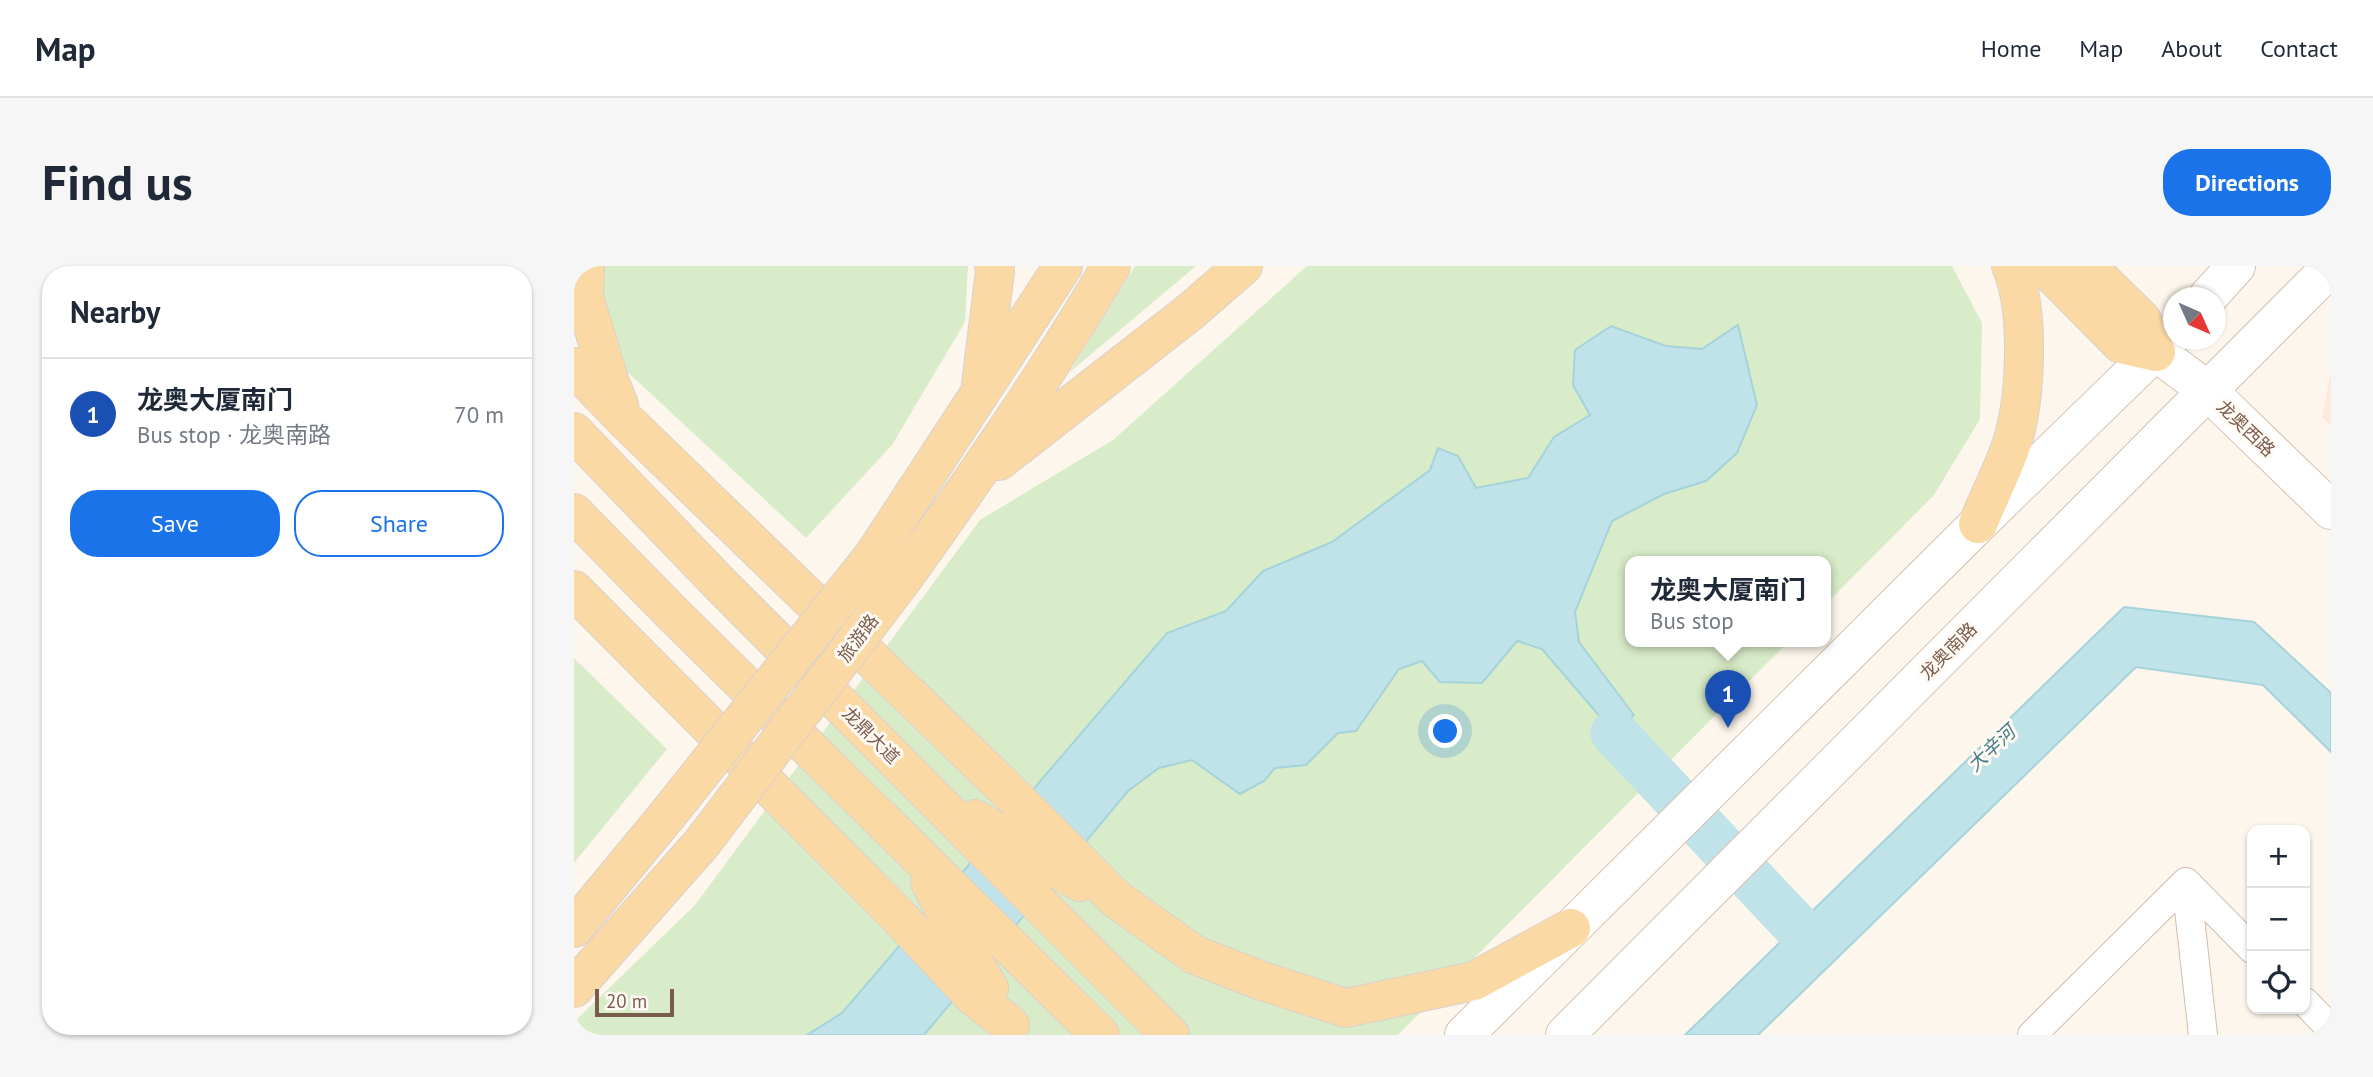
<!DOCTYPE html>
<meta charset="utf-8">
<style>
:root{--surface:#fff;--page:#f6f6f7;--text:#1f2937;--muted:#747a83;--line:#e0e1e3;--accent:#1a73e8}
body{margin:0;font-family:"PT Sans","Noto Sans SC",sans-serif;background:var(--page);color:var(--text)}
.controls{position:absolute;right:21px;bottom:21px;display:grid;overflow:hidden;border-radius:14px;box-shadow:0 2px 5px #0004}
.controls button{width:63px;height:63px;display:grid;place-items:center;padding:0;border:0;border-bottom:2px solid var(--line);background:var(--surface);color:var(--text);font:35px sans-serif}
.compass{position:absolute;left:1589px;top:21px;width:63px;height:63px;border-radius:50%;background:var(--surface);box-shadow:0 2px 5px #0004;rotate:135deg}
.scale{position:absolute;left:21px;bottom:18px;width:79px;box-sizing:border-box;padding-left:7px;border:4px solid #7a5c4d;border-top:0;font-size:19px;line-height:24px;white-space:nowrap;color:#7a5c4d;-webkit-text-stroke:5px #fffaf3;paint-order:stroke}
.you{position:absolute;left:872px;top:466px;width:24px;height:24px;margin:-18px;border:5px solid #fff;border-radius:50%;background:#1a73e8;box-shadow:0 0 0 10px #1a73e833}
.badge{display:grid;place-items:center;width:46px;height:46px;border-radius:50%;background:var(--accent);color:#fff;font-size:23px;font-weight:700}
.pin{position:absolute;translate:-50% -58px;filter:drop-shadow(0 2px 4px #0008)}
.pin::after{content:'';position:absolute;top:37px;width:24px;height:21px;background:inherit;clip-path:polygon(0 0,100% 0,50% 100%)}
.popup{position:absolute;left:1051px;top:290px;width:206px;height:91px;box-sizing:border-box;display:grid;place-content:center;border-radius:14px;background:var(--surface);filter:drop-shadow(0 2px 5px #0005);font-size:23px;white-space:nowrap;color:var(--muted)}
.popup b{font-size:26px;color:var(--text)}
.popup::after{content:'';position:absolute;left:50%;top:100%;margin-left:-14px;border:14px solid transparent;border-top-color:var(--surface)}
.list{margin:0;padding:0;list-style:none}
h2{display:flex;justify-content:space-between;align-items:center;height:91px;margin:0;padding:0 28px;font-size:30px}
h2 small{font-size:23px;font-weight:400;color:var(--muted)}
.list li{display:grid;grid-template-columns:46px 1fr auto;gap:21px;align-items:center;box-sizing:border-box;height:112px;padding:0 28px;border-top:2px solid var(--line)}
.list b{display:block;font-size:26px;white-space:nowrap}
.list p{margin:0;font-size:23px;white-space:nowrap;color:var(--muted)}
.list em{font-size:23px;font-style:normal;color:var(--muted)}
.actions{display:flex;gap:14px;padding:21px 28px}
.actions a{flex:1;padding:16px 0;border:2px solid var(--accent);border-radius:28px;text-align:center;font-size:24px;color:var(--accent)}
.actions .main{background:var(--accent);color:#fff}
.icon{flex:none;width:38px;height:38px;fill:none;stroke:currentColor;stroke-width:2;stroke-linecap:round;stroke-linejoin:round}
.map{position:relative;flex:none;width:1757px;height:769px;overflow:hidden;border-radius:28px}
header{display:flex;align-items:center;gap:42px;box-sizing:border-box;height:98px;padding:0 35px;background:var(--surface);border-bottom:2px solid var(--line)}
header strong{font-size:33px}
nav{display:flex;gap:38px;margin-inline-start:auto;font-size:24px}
.intro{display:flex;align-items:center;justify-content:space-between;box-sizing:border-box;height:168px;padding:0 42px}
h1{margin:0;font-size:49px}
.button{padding:18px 32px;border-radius:28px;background:var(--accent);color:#fff;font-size:24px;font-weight:700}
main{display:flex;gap:42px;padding:0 42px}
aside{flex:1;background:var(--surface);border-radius:28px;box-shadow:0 2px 5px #0004}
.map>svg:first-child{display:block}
.commercial{fill:#fde8e0}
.green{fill:#d8ecc9}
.water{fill:#bfe3e8;stroke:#a5d3da;stroke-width:2}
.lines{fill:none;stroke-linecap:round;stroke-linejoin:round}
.river{stroke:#bfe3e8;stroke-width:47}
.street-casing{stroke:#d1beb0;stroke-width:30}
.secondary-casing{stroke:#d6c0b0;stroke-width:40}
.primary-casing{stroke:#dad1cd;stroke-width:40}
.street{stroke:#fff;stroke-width:28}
.secondary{stroke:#fff;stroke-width:38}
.primary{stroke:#fbd9a5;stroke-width:38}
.primary-bridge-casing{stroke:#dad1cd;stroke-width:40;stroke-linecap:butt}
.primary-bridge{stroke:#fbd9a5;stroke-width:38}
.labels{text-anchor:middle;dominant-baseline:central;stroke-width:6;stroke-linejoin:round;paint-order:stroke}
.street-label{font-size:18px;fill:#7a5c4d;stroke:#fffaf3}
.water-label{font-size:19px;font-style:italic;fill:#437c86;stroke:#fffaf3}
</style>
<header>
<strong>Map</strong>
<nav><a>Home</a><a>Map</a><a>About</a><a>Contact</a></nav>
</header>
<div class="intro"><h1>Find us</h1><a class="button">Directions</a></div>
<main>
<aside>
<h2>Nearby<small></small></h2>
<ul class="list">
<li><span class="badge" style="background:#1a4fb4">1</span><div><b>龙奥大厦南门</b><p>Bus stop · 龙奥南路</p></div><em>70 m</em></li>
</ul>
<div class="actions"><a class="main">Save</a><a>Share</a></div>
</aside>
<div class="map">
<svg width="1757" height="769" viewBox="0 0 1757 769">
<rect width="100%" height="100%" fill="#fdf6ec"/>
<path class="commercial" d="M 1757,105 L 1757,160 L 1748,151 Z"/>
<path class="green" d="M 21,0 L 394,0 L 391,56 L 318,179 L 232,272 L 30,84 Z
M 561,0 L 622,0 L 496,106 Z
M 733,0 L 1378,0 L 1408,57 L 1406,153 L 1360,229 L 1252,338 L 1252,296 L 1056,296 L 1056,376 L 1214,376 L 824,769 L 0,769 L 0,756 L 121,639 L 406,254 L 539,174 Z
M 0,392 L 93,483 L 0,597 Z"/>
<path class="water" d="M 1164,59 L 1183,139 L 1163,187 L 1132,215 L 1090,228 L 1038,255 L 1001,346 L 1005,376 L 1060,449 L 1040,467 L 968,383 L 943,375 L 908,417 L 866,416 L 848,395 L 825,403 L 782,465 L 764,467 L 732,499 L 701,502 L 690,515 L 666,528 L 618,494 L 585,502 L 554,525 L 350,769 L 233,769 L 268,747 L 593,367 L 652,345 L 689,305 L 758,276 L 856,204 L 864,182 L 884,190 L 902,222 L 954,212 L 980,171 L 1016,149 L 999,119 L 1001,84 L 1037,60 L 1092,80 L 1128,83 Z
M 1550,341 L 1680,356 L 1757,427 L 1757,486 L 1689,419 L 1562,401 L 1184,769 L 1111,769 Z"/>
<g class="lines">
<path class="river" d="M 1040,467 L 1223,661"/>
<defs>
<path id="street" d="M 1612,616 L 1629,769
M 1731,736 L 1757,763
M 1458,769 L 1612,616 L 1678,683"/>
<path id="secondary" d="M 1633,32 L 1662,0
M 1582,86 L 1633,124 L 1757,244
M 890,769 L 1404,258 L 1600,67
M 991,769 L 1757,1"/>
<path id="primary" d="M 11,0 L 10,31 L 35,114 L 45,139
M 1470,0 L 1547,78 L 1582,86
M 1513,0 L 1568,54 L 1582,86
M 0,101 L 52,155 L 433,524 L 542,633 L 621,689 L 688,715 L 772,742 L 900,715 L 997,662
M 407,119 L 421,5 L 420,0
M 0,166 L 145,317 L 596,769
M 425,195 L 616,46 L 669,0
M 0,247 L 98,347 L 526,769
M 1404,258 C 1415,230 1430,202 1439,174 C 1452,129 1456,43 1437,0
M 300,289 L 489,0
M 331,310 C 403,209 474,107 537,0
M 0,324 L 326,652 L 399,730 L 436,759
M 401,553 L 505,616
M 356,616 L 387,676 L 415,722
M 0,662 L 95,547
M 0,722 L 128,577"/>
</defs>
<use href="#street" class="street-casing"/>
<use href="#secondary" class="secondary-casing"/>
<use href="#primary" class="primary-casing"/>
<use href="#street" class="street"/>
<use href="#secondary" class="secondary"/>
<use href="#primary" class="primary"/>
<defs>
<path id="primary-bridge" d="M 95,547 L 300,289
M 128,577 L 331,310"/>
</defs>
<use href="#primary-bridge" class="primary-bridge-casing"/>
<use href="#primary-bridge" class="primary-bridge"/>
</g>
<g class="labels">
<g class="street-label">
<text transform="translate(1672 162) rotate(44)">龙奥西路</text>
<text transform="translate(284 372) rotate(-53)">旅游路</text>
<text transform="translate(1374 385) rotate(-45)">龙奥南路</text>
<text transform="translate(297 469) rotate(45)">龙鼎大道</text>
</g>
<g class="water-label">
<text transform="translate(1417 482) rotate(-43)">大辛河</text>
</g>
</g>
</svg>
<div class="controls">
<button>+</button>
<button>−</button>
<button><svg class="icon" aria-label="locate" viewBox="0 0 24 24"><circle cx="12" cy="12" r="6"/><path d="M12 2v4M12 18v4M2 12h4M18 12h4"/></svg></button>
</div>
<svg class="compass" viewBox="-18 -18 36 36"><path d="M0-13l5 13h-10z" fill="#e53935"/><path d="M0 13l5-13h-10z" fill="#747a83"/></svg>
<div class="scale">20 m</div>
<div class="you"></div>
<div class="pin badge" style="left:1154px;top:462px;background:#1a4fb4">1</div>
<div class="popup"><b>龙奥大厦南门</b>Bus stop</div>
</div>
</main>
